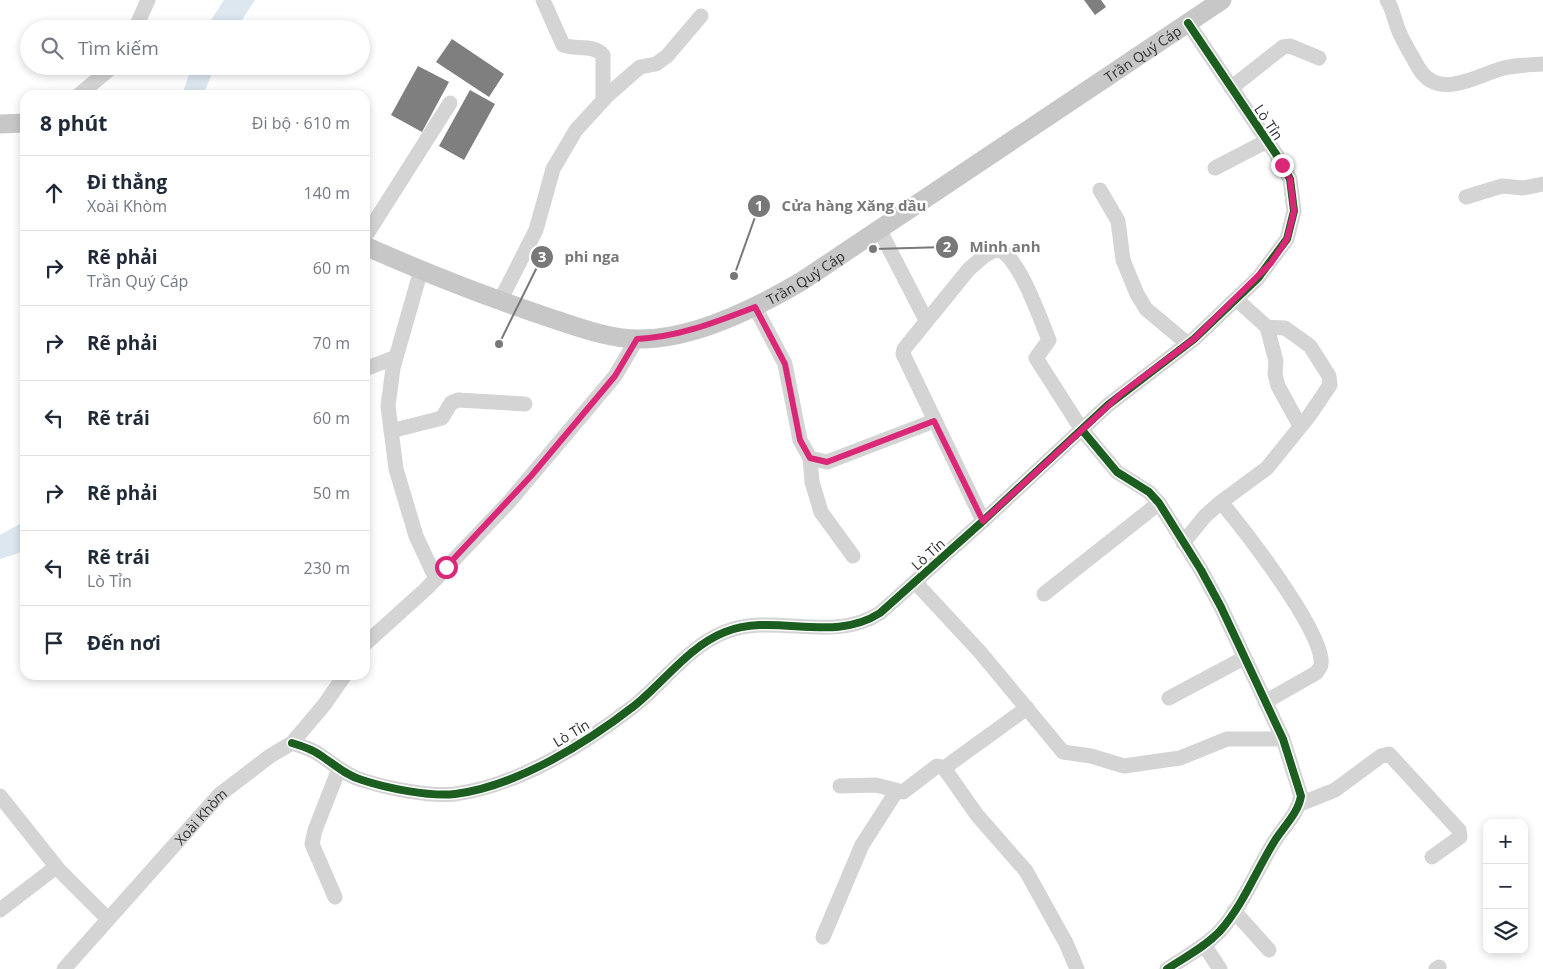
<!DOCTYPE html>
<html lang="vi">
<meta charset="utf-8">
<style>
:root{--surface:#fff;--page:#f6f6f7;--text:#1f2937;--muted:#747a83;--line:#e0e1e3}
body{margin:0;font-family:"Open Sans",sans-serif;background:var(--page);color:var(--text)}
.controls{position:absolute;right:15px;bottom:15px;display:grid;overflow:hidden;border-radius:10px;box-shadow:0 2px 8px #0003}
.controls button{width:45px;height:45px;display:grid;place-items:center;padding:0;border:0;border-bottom:1px solid var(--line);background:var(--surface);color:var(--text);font:25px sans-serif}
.stop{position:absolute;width:15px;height:15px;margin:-11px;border:4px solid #db2777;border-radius:50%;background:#fff}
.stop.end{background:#db2777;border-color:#fff;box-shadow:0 1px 5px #0008}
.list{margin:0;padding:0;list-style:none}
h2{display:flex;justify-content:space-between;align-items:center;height:65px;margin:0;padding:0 20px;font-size:21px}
h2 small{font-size:16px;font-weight:400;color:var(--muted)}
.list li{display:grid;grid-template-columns:32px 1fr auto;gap:15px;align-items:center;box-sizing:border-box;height:75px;padding:0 20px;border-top:1px solid var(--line)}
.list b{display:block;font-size:19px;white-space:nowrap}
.list p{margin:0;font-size:16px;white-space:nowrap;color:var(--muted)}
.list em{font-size:16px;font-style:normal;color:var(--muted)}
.icon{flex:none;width:28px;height:28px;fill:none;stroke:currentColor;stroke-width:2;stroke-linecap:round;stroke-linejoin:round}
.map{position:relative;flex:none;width:1543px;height:969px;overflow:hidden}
.search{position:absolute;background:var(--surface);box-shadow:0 2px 8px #0003;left:20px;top:20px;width:350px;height:55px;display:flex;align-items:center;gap:12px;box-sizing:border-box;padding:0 18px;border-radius:28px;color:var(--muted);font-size:19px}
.panel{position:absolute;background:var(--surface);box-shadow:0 2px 8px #0003;left:20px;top:90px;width:350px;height:590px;border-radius:15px}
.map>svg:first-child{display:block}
.water{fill:#dce7f0}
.building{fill:#7f7f7f}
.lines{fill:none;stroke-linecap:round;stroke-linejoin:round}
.minor{stroke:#d4d4d4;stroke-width:15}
.major{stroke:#c7c7c7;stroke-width:19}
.cycleway-casing{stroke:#fff;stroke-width:11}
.cycleway{stroke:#1b5e20;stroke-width:8}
.route{stroke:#db2777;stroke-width:6}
.labels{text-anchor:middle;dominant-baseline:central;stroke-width:5;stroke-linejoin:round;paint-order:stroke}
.street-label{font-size:14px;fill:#2f2f2f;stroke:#fff}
.leader{fill:none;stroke:#787878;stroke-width:2}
.callout-dot{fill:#787878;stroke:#fff;stroke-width:2}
.mark-label{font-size:15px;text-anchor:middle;font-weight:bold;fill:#fff}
.callout-label{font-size:15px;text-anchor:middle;font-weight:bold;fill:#787878;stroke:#fff;stroke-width:5;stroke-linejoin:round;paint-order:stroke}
</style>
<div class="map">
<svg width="1543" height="969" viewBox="0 0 1543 969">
<rect width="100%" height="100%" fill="#fff"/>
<path class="water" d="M 224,0 L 255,0 L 236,29 L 205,29 Z
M 192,66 L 215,66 L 203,95 L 182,95 Z
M 25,521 L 25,551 L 0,559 L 0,535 Z"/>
<path class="building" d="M 1084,0 L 1101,0 L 1106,7 L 1095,15 Z
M 452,39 L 504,74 L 489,97 L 436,62 Z
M 418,66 L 449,82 L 422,132 L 391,115 Z
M 470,90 L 495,104 L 464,160 L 439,146 Z"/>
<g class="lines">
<g class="minor">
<path d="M 543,0 L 563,45 C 576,50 593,44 603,55 L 603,100"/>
<path d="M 1387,0 C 1393,9 1394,19 1398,29 C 1403,42 1411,54 1418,67 C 1438,102 1476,75 1504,68 C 1517,65 1530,65 1543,64"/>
<path d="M 135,29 L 148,0"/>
<path d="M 1231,88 L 1283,47 L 1290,46 L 1319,58"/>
<path d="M 79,95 L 113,66"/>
<path d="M 1215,168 L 1267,141"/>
<path d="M 1100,190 L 1118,221 L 1123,260 L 1137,294 L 1146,309 L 1188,344"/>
<path d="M 1466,197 L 1502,186 L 1523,188 L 1543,184"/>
<path d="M 879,229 L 926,320"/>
<path d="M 365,237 L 450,103"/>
<path d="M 421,270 L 393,368 L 388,406 L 396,469 L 416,536 L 436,579"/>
<path d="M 500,301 L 536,230 L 553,169 L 576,130 L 609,94 L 633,73 L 640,67 L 656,64 L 667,56 L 701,16"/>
<path d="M 755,307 L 785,364 L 800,440 L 810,458 L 827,462 L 934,421"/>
<path d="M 1267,327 L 1276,361 L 1275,374 L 1278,386 L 1300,426"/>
<path d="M 365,369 L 396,357"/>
<path d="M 391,431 L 442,418 L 451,403 L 458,400 L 525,404"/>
<path d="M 810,458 L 812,482 L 821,512 L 853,556"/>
<path d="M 1221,502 C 1246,532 1317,624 1321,659 C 1322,665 1320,668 1316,673 L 1265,702"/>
<path d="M 983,521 L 903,354 L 904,349 L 969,269 L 984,256 L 993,251 L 1000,250 C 1020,260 1040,318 1049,340 L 1036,358 L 1082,430 L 1117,472 L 1149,492 L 1159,503 L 1201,570 L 1221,607 L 1283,739 L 1301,796 C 1298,814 1283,827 1274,842 C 1256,871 1243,905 1220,931 C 1205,947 1185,957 1167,969"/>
<path d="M 1183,543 L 1205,516 L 1221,502 L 1267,468 L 1309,416 L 1330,385 L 1329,376 L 1310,346 L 1285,328 L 1267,327 L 1236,299"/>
<path d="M 915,582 L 980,652 L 1063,752 L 1091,756 L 1124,766 L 1180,758 L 1227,739 L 1283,739"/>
<path d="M 1044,594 L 1159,503"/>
<path d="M 365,644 L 426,589 L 509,502 L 615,376 L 637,339"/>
<path d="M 1169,698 L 1244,658"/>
<path d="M 292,743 C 302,746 312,749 320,755 C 334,764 345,775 362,780 C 386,788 430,797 455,794 C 517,786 585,744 634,706 C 663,683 689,646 725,632 C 775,612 832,644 880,613 L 983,521 L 1108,405 L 1194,339 L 1258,278 L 1287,239 L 1294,211 L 1290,179 L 1276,154 L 1188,23"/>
<path d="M 944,768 L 1027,708"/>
<path d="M 840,786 L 876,785 L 903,792 L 937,766 L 944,768 L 977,815 L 1026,871 L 1066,943 L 1077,969"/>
<path d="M 0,796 L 59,870 L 108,919"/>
<path d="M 1300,804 L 1335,790 L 1381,756 L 1389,754 L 1459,830 L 1460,837 L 1432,857"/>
<path d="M 335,897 L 312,844 L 315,830 L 339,769"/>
<path d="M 0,910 L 56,867"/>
<path d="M 1234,911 L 1269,950"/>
<path d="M 823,937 L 862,845 L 896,792"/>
<path d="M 1204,945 L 1220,969"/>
<path id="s1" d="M 64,969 L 219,795 L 270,756 L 292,743 L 324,705 L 345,675"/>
<path d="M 1436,969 L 1439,967"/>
</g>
<g class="major">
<path d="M 0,124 L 25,123"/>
<path id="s2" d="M 365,246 C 426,273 487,297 550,318 C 578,327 609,339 638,339 C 693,340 756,308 802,281 L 1222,0"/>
</g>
<defs>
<path id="cycleway" d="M 1082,430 L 1117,472 L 1149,492 L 1159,503 L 1201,570 L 1221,607 L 1283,739 L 1301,796 C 1298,814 1283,827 1274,842 C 1256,871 1243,905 1220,931 C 1205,947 1185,957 1167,969
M 292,743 C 302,746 312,749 320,755 C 334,764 345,775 362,780 C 386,788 430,797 455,794 C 517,786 585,744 634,706 C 663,683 689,646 725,632 C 775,612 832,644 880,613 L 983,521 L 1108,405 L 1194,339 L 1258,278 L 1287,239 L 1294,211 L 1290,179 L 1276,154 L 1188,23"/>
</defs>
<use href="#cycleway" class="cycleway-casing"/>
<use href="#cycleway" class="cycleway"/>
</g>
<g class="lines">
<path class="route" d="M 446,567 L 531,476 L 615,376 L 637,339 C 679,337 716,322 755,307 L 785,364 L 800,440 L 810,458 L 827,462 L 934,421 L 983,521 L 1122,393 L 1194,339 L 1271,263 L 1287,239 L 1294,211 L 1290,179 L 1282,165"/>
</g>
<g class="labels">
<g class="street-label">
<text stroke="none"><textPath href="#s2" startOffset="875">Trần Quý Cáp</textPath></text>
<text transform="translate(1269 122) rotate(56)">Lò Tỉn</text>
<text stroke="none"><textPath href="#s2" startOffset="470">Trần Quý Cáp</textPath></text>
<text transform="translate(928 554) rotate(-42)">Lò Tỉn</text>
<text transform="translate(571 733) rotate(-31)">Lò Tỉn</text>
<text stroke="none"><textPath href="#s1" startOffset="205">Xoài Khòm</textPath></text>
</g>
</g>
<path class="leader" d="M734 276L759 206M873 249L947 247M499 344L542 257"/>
<g class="callout-dot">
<circle cx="734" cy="276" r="5"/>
<circle cx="873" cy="249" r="5"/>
<circle cx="499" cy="344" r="5"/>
<circle cx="759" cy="206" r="12"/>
<circle cx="947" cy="247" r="12"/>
<circle cx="542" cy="257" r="12"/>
</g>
<g class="mark-label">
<text x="759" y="211">1</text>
<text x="947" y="252">2</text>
<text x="542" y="262">3</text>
</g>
<g class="callout-label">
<text x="854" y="211">Cửa hàng Xăng dầu</text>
<text x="1005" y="252">Minh anh</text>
<text x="592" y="262">phi nga</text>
</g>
</svg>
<div class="controls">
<button>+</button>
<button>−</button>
<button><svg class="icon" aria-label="layers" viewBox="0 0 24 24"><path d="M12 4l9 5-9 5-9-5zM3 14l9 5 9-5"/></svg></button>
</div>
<div class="stop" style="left:446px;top:567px"></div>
<div class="stop end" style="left:1282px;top:165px"></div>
<div class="search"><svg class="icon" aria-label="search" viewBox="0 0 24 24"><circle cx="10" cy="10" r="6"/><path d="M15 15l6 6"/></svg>Tìm kiếm</div>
<section class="panel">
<h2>8 phút<small>Đi bộ · 610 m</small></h2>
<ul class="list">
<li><svg class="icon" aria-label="ahead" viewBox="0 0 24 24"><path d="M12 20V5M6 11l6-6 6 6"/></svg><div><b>Đi thẳng</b><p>Xoài Khòm</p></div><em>140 m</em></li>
<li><svg class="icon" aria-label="right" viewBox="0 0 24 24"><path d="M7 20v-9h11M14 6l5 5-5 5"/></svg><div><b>Rẽ phải</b><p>Trần Quý Cáp</p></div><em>60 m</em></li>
<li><svg class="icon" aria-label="right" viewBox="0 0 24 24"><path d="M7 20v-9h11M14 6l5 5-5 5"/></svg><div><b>Rẽ phải</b></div><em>70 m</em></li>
<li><svg class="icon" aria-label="left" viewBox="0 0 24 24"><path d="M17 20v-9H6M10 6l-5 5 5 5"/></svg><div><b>Rẽ trái</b></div><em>60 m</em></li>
<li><svg class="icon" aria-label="right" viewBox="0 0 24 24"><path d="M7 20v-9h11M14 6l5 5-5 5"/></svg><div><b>Rẽ phải</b></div><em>50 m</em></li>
<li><svg class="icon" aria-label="left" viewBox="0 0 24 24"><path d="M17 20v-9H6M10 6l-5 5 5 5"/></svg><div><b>Rẽ trái</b><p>Lò Tỉn</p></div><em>230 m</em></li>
<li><svg class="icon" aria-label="arrive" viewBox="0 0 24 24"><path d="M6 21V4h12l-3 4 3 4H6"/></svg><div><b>Đến nơi</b></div></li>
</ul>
</section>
</div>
